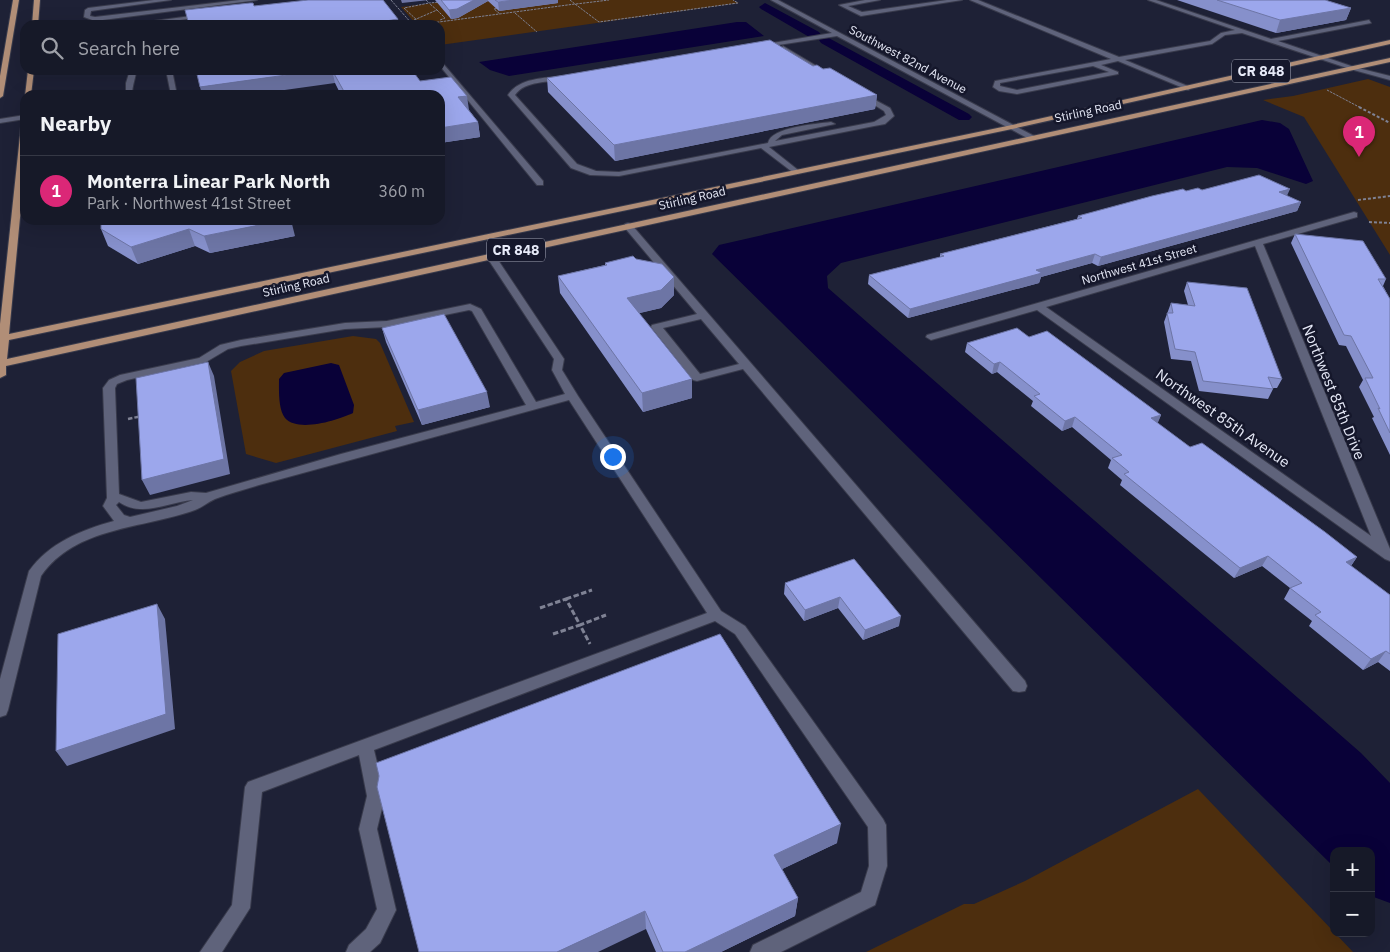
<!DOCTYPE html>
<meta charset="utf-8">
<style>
:root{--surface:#161928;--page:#232634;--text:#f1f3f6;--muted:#9ea0a8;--line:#353845;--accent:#db2777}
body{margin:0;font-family:"IBM Plex Sans",sans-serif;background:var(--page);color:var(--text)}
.controls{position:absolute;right:15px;bottom:15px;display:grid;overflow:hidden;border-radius:10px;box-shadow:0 5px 20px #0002}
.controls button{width:45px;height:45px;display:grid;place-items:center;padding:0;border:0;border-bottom:1px solid var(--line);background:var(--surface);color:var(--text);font:25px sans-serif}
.you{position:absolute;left:612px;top:456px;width:18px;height:18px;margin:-12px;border:4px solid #fff;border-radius:50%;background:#1a73e8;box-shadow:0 0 0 8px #1a73e833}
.badge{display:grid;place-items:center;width:32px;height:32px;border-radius:50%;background:var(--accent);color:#fff;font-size:16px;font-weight:700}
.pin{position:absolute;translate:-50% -41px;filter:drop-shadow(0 1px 2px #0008)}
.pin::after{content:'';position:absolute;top:26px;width:18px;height:15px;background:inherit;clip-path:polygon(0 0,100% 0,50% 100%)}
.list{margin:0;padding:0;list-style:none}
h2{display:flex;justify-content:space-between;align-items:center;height:65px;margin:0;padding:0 20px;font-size:21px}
h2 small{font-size:16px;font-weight:400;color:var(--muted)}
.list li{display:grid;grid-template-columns:32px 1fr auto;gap:15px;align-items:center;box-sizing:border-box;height:70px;padding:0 20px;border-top:1px solid var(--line)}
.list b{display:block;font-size:19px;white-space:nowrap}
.list p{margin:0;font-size:16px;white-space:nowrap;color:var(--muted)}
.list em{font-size:16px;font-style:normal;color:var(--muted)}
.icon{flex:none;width:28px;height:28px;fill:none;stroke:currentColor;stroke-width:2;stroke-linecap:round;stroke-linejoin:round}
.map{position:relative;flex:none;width:1390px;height:952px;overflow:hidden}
.search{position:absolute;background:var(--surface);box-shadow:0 5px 20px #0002;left:20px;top:20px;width:425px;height:55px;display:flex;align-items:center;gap:12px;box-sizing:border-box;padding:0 18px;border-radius:15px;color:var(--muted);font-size:19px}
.panel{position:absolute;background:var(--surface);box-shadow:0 5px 20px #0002;left:20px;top:90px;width:425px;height:135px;border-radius:15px}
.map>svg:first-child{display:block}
.green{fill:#4d2e0e}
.water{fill:#090138}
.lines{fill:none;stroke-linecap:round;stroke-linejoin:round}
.canal{fill:#090138;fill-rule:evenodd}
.minor-casing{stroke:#393b4c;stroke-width:2}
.major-casing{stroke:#393b4c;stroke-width:2}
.path-far3{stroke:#7f8294;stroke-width:1;stroke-dasharray:2.5 1;stroke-linecap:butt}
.path-far2{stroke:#7f8294;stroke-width:2;stroke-dasharray:3 2;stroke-linecap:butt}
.path-far1{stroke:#7f8294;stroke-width:2.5;stroke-dasharray:4.5 2;stroke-linecap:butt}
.path{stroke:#7f8294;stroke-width:3;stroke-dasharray:5.5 2.5;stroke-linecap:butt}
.minor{fill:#5f637b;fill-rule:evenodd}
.major{fill:#b18e77;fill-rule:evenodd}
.wall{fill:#8690cb}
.shaded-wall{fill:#6d75a5}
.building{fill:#9ca7ec;stroke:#6d75a5}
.labels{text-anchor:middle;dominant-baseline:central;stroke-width:5;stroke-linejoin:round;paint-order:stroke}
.far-street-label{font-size:12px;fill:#e6e9f7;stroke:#15172b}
.shield{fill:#15172b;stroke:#a7aaba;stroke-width:1}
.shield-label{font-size:14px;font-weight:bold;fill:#e6e9f7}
.street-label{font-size:15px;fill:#e6e9f7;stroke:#15172b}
</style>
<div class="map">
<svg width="1390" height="952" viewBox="0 0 1390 952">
<rect width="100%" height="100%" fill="#1e2136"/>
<path class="green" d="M 458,0 L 733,0 L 739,3 L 440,45 L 440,25 L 419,25 L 448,20 L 422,24 L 415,23 L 401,7 Z
M 1368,79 L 1390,87 L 1390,255 L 1304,117 L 1263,100 L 1293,96 Z
M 353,336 L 376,339 L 380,343 L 414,422 L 395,426 L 397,431 L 276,463 L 246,454 L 231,371 L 240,362 L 264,351 Z
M 1198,789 L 1353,952 L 866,952 L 964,904 L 974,904 L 1025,881 Z"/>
<path class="water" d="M 737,22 L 746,22 L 764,36 L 509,76 L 490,70 L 479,62 Z
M 1262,120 L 1280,123 L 1289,129 L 1313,181 L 1306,184 L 1257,168 L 1227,167 L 841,263 L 827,276 L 828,288 L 1361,753 L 1390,783 L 1390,903 L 1371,896 L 1371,851 L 1334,851 L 1334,867 L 712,254 L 719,245 Z
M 331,363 L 339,365 L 354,405 L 353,413 C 338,420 298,433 285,418 C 278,409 279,390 279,379 L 284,373 Z"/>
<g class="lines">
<path class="canal" d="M 765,3 L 819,32 L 821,35 L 819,38 L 811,38 L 761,9 L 759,7 Z
M 825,36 L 969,114 L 972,117 L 969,120 L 959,120 L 821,43 L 819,40 L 821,37 Z"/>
<defs>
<path id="minor" d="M 154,0 L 171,0 L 98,10 L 91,11 L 90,16 L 95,17 L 240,0 L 257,0 L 95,21 L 84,17 L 85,10 L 88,8 Z
M 771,0 L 778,0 L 1036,137 L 1029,139 L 837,36 L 759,48 L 761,45 L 832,33 Z
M 865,0 L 880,0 L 848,6 L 862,12 L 947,0 L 962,0 L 861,16 L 839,5 Z
M 970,0 L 978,0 L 1119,57 L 1210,41 L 1221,33 L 1235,30 L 1148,0 L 1156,0 L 1271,39 L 1369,20 L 1371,23 L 1278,41 L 1354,67 L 1390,76 L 1390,80 L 1350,69 L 1242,33 L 1225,35 L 1212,44 L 1125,60 L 1190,87 L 1190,89 L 1188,90 L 1118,61 L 1101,65 L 1118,72 L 1118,74 L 1017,94 L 999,91 L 993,87 L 995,81 L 1111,59 ZM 1093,66 L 1109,72 L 1017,90 L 1000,86 L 1000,83 Z
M 206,14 L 204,17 L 140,25 L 124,25 Z
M 783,46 L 830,74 L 831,75 L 826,76 L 781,49 Z
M 440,60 L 543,181 L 543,185 L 537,185 L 440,66 Z
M 130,70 L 136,70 C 136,78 132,85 132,95 L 126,95 L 126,83 Z
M 166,70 L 172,70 L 177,95 L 171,95 Z
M 563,76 L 565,77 L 565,79 C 549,83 525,80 515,95 L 577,164 L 596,171 L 619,172 L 768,143 C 771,127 816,124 831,122 L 835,124 L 782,135 L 775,141 L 874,122 L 886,115 L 884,111 L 860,96 L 859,95 L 862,93 L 890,108 L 894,116 L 885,124 L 874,126 L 769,147 L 798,170 L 798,174 L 795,174 L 761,148 L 619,176 L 590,175 L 571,168 L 508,95 C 519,78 544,78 563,76 Z
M 25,115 L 25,119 L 0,123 L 0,119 Z
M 25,200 L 25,206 L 17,207 L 13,204 Z
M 1354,212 L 1357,213 L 1357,217 L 1263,244 L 1390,549 L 1390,561 L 1385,559 L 1037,310 L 931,340 L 926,337 L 927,335 ZM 1255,246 L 1371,536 L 1046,307 Z
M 628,223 L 631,224 L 1025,681 L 1027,686 L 1025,691 L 1019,692 L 1013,691 L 743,369 L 697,381 L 693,380 L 651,327 L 652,325 L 697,314 L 625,228 L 625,224 ZM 701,319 L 739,364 L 700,374 L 663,328 Z
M 491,253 L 494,254 L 564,359 L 562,370 L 578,396 L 721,611 L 745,626 L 883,819 L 886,825 L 887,866 L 875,905 L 781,952 L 750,952 L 753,945 L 861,892 L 869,866 L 868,827 L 735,634 L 715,621 L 374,750 L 385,796 L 377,829 L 396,910 L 380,943 L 370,952 L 346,952 L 349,945 L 366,929 L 377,909 L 359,829 L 367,796 L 359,755 L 262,792 L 250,908 L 222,952 L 200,952 L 232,905 L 245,787 L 248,782 L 707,613 L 569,400 L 259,485 C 245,490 230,493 215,499 C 208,502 203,507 195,510 C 143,529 76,526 41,576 L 8,710 L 6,715 L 0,717 L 0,679 L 29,571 C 49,543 81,530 114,521 L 103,506 L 107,498 L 103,388 L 109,380 L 120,375 L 199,358 L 220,345 L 241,340 L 345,323 L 387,321 L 470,304 L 481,309 L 536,402 L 565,394 L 552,370 L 554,359 L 486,256 ZM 469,310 L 472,311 L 526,405 L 341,454 L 206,493 L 191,492 L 141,502 L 119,494 L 115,388 L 117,384 L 127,380 L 206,362 L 228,349 L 241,346 L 345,329 L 387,327 ZM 193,500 L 177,506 L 130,517 L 124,515 L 116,505 L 119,502 C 142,518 168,502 193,500 Z"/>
<path id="major" d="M 13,0 L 19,0 L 3,96 L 0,98 L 0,76 Z
M 34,0 L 40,0 L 38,25 L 32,25 Z
M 1390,40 L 1390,44 L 1012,129 L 9,340 L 7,359 L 1390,58 L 1390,62 L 6,366 L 6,375 L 0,378 L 0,324 L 21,126 L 25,124 L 25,165 L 9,334 L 1012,125 Z
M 28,70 L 34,70 L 31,95 L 25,96 Z"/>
</defs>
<use href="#minor" class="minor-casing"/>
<use href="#major" class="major-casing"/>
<path class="path-far3" d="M 391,0 L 413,25
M 426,0 L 429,3 L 441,2
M 575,4 L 599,22 L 738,3 L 733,0
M 576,4 L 609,0
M 500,8 L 494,9 L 500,14
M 437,10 L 445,18 L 440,20
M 515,13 L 537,32
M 414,20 L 437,10 L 430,4
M 417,24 L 419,22 L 404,8 L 429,3
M 416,25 L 575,4 L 570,0
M 1327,90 L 1361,108"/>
<path class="path-far2" d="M 1359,107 L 1390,123
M 1358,200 L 1390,196
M 1369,222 L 1390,223"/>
<path class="path-far1" d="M 128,419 L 142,416"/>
<path class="path" d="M 566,599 L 592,590
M 540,608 L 566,599 L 580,625 L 606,615
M 553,634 L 580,625 L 590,644"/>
<use href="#minor" class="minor"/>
<use href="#major" class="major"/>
</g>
<path class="wall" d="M 435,0 L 558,0 L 558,3 L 499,11 L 488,1 L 458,18 L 451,19 Z
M 1177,0 L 1325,0 L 1351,8 L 1346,20 L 1276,33 Z
M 813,66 L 823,69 L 877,95 L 875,109 L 615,161 L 548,92 L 547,78 Z
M 196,70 L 412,70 L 420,81 L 469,110 L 478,122 L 480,137 L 440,143 L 440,95 L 341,95 L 335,83 Z
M 1202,190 L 1287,196 L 1301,202 L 1297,211 L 1098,266 L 1092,263 L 1041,277 L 1039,283 L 908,318 L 868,284 L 869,275 L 940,257 L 940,254 L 1077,219 L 1078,216 L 1186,191 Z
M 101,220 L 295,236 L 210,253 L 195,246 L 138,264 L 108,246 L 101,229 Z
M 1295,234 L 1386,279 L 1383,286 L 1390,299 L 1390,455 L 1372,418 L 1374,417 L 1359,387 L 1363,380 L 1346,346 L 1339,345 L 1291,243 Z
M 636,259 L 674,277 L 674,295 L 661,308 L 639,313 L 692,398 L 643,412 L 560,293 L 558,276 L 605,265 L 605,263 Z
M 1187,282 L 1282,379 L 1277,388 L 1272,388 L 1273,389 L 1268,399 L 1199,391 L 1191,361 L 1171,359 L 1164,322 L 1171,303 L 1188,305 L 1184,291 Z
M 382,328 L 490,407 L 422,425 L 386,342 Z
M 1029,337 L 1161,415 L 1157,423 L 1190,447 L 1357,557 L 1351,566 L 1390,595 L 1390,671 L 1378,662 L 1363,670 L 1309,626 L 1312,621 L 1284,599 L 1290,588 L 1262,566 L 1234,578 L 1120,485 L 1122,480 L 1108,468 L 1111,460 L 1072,427 L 1062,431 L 1031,406 L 1033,401 L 997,372 L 992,374 L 965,352 L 967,343 Z
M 854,559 L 899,626 L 863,640 L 838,608 L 804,621 L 784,594 L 785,583 Z
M 379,776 L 837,843 L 782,869 L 798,898 L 795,916 L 721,952 L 656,952 L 646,929 Z"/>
<path class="shaded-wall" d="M 401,0 L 429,0 L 402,3 Z
M 474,0 L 488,0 L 488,1 L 458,18 L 451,19 L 449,10 Z
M 514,0 L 558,0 L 558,3 L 499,11 L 498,2 Z
M 1351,8 L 1346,20 L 1276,33 L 1280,20 Z
M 398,19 L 400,25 L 374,25 L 374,23 Z
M 322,70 L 332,70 L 335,83 L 249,95 L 202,95 L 200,87 Z
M 877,95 L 875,109 L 615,161 L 614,145 Z
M 467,96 L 469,110 L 461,111 L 458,97 Z
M 478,122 L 480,137 L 440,143 L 440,128 Z
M 1290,189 L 1286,198 L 1279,192 Z
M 1301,202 L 1297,211 L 1098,266 L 1101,257 Z
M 285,220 L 291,220 L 295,236 L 210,253 L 204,236 Z
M 189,229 L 195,246 L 138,264 L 131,247 Z
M 1095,254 L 1092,263 L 1041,277 L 1039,283 L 908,318 L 910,309 L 1036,270 Z
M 674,277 L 674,295 L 661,308 L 628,316 L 627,298 Z
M 208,362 L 214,376 L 230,474 L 150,495 L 142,480 Z
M 1000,362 L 997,372 L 992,374 L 994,364 Z
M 692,379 L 692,398 L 643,412 L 642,393 Z
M 487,392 L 490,407 L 422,425 L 418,410 Z
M 1161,415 L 1157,425 L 1151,418 Z
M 1075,417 L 1072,427 L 1062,431 L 1065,421 Z
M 1268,556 L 1262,566 L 1234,578 L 1240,568 Z
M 1357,557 L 1350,567 L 1346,562 Z
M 840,597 L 838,608 L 804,621 L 805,610 Z
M 157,604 L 165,619 L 175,729 L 67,766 L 56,751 Z
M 901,616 L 899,626 L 863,640 L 865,630 Z
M 1386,651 L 1378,662 L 1363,670 L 1371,659 Z
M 841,824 L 837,843 L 772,874 L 774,855 Z
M 798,898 L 795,916 L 721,952 L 685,952 Z
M 645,911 L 646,929 L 598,952 L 557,952 Z"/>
<path class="building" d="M 308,0 L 383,0 L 398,19 L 374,23 L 375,25 L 189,25 L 185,10 L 250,3 L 253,3 L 254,6 Z
M 441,0 L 474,0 L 457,9 L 449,10 Z
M 495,0 L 514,0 L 498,2 Z
M 1217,0 L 1325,0 L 1351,8 L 1280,20 Z
M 770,40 L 813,66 L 817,65 L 823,69 L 830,68 L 877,95 L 614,145 L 547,78 Z
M 196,70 L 322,70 L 200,87 Z
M 332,70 L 412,70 L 420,81 L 451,77 L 467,96 L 458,97 L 478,122 L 440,128 L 440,95 L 346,95 Z
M 1259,175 L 1290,189 L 1279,192 L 1301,202 L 1101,257 L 1095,254 L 1036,270 L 1042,273 L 910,309 L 869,275 L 944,256 L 940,254 L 1082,218 L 1078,216 L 1152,196 L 1183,189 L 1186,191 L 1198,188 L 1202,190 Z
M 101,220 L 285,220 L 204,236 L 189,229 L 131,247 L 101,229 Z
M 1295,234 L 1363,241 L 1386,279 L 1378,279 L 1390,299 L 1390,433 L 1378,408 L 1380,409 L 1365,378 L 1373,378 L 1351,336 L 1344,335 Z
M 633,256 L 636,259 L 662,264 L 674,277 L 661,290 L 627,298 L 692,379 L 642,393 L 558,276 L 607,265 L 605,263 Z
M 1187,282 L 1247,288 L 1282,379 L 1268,377 L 1273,389 L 1203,381 L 1195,352 L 1175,349 L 1167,313 L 1173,313 L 1171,303 L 1195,306 Z
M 444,314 L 487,392 L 418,410 L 382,328 Z
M 1017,328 L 1029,337 L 1047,331 L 1161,415 L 1151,418 L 1190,447 L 1202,443 L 1325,532 L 1357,557 L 1346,562 L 1390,595 L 1390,654 L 1386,651 L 1371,659 L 1315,615 L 1321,612 L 1290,588 L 1302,583 L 1268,556 L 1240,568 L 1124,474 L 1129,472 L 1112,458 L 1122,455 L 1075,417 L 1065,421 L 1034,396 L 1040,394 L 1000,362 L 994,364 L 967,343 Z
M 208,362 L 224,459 L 142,480 L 136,378 Z
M 854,559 L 901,616 L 865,630 L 840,597 L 805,610 L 785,583 Z
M 157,604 L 166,714 L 56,751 L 58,634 Z
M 720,634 L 841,824 L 774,855 L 798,898 L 685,952 L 663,952 L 645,911 L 557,952 L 419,952 L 377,787 L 379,776 L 376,763 Z"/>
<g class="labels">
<g class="far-street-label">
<text transform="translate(908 59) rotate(28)">Southwest 82nd Avenue</text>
<text transform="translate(1088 111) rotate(-12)">Stirling Road</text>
<text transform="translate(692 198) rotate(-13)">Stirling Road</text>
<text transform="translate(1139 264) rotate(-16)">Northwest 41st Street</text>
<text transform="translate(296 285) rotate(-13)">Stirling Road</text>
</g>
<g class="shield">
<rect x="1232" y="59.5" width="58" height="23" rx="4"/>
<rect x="487" y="238.5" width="58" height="23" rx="4"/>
</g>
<g class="shield-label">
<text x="1261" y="71">CR 848</text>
<text x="516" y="250">CR 848</text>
</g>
<g class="street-label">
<text transform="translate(1334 392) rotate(68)">Northwest 85th Drive</text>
<text transform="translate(1223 418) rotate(35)">Northwest 85th Avenue</text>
</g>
</g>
</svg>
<div class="controls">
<button>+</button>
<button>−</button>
</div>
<div class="you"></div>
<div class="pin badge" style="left:1359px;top:157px">1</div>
<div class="search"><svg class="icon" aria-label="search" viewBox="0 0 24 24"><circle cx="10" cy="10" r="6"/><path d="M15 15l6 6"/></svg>Search here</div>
<section class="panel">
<h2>Nearby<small></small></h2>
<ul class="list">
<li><span class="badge">1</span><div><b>Monterra Linear Park North</b><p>Park · Northwest 41st Street</p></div><em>360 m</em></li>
</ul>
</section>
</div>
